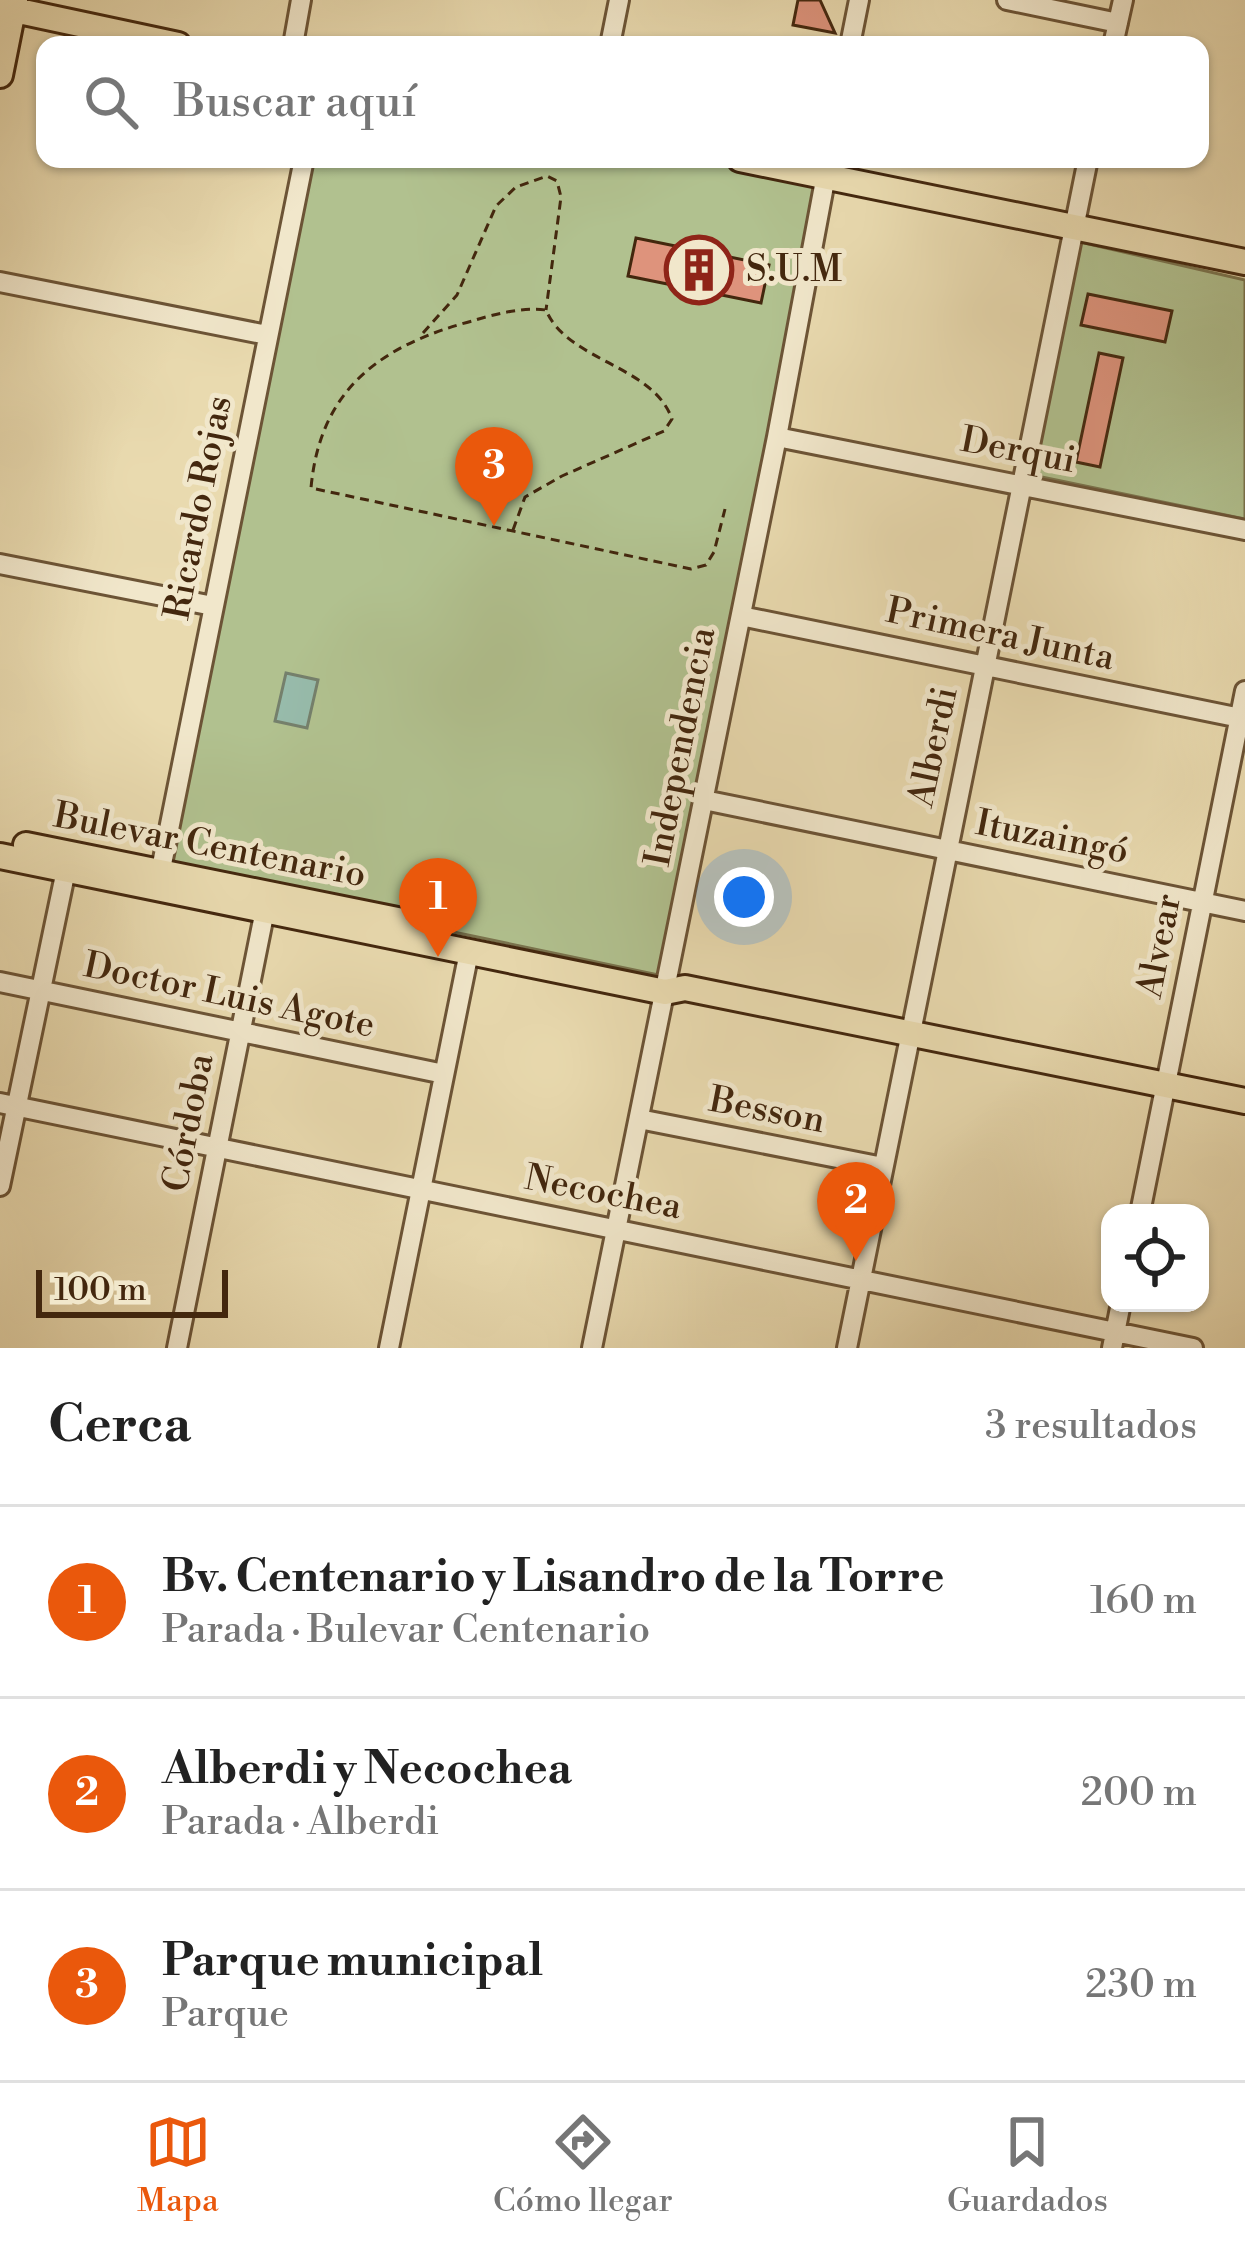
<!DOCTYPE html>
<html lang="es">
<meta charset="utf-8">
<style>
:root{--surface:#fff;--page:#f2f2f2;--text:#222;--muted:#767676;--line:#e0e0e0;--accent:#ea580c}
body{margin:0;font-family:"Libre Bodoni",serif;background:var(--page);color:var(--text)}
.controls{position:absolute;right:36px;bottom:36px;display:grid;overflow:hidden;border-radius:24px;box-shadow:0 3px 9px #0004}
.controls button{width:108px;height:108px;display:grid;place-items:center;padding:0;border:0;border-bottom:3px solid var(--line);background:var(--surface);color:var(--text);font:60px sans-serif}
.scale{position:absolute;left:36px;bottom:30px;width:192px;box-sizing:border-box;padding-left:12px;border:6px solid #43270e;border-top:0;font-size:33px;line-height:42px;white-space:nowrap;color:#43270e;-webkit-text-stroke:9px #f1e7cb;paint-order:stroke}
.you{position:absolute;left:744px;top:897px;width:42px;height:42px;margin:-30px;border:9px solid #fff;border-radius:50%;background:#1a73e8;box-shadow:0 0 0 18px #1a73e833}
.badge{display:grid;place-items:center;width:78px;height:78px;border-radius:50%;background:var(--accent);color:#fff;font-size:39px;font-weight:700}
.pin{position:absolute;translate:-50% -99px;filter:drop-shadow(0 3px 6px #0008)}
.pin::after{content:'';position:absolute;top:63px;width:42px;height:36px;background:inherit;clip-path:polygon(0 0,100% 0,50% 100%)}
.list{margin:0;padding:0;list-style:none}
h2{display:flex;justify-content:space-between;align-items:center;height:156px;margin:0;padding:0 48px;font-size:51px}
h2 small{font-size:39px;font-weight:400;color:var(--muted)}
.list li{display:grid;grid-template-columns:78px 1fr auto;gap:36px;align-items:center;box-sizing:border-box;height:192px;padding:0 48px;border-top:3px solid var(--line)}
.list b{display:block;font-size:45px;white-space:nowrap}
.list p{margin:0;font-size:39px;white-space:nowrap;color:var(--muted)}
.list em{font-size:39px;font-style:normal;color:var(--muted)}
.icon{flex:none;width:66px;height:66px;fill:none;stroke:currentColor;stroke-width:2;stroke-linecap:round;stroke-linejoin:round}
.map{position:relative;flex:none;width:1245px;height:1348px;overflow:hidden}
.search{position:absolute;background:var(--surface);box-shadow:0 3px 9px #0004;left:36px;right:36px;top:36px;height:132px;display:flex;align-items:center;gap:30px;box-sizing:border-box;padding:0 42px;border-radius:24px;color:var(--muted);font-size:45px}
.sheet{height:732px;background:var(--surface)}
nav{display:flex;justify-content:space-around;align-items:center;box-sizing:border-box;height:168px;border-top:3px solid var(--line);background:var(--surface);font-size:33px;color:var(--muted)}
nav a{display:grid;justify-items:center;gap:6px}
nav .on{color:var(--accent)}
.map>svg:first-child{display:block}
.green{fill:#b1c18f;stroke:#7a744e;stroke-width:3}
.water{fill:#97bbab;stroke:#75806c;stroke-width:3}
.building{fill:#de937c;stroke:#43270e;stroke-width:3}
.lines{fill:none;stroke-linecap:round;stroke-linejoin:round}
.minor-casing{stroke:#6c5436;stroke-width:24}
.major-casing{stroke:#43270e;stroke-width:30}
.path{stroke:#43270e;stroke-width:3;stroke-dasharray:9 6;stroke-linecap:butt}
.minor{stroke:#f1e7cb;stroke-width:18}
.major{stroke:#e9daaf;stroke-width:24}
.labels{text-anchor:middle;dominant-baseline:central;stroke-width:10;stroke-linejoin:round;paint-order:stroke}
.poi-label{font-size:36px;fill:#43270e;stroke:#f1e7cb;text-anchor:start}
.street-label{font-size:36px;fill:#43270e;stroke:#f1e7cb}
</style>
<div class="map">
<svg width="1245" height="1348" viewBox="0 0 1245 1348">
<rect width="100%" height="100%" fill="#e9daaf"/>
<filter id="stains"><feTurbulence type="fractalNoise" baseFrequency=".00167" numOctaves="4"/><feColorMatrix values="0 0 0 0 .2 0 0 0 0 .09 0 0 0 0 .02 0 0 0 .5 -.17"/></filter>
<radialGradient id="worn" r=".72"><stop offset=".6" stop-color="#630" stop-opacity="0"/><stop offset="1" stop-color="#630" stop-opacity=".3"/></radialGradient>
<path class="green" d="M 304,159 L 740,159 L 826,176 L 668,977 L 162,871 Z
M 1080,242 L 1245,280 L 1245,519 L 1032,475 Z"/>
<path class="water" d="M 286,673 L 318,680 L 307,728 L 275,721 Z"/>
<path class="building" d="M 798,0 L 820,0 L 835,33 L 793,25 Z
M 636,238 L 769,265 L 761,303 L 628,276 Z
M 1088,294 L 1172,311 L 1165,342 L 1081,325 Z
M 1099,353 L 1123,358 L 1100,467 L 1076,462 Z"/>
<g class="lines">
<defs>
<path id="minor" d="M 1007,0 L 1118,23
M 293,45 L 301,0
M 610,45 L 619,0
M 850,45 L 859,0
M 1113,45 L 1123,0
M 0,282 L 267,335
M 777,437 L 1245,530
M 0,564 L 213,606
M 741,616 L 1245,719
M 704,800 L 1245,911
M 158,884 L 304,159
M 0,982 L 444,1074
M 0,1103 L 1193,1348
M 639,1119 L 883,1167
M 0,1186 L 66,870
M 1140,1213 L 1245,691
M 177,1348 L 265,910
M 389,1348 L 469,952
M 592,1348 L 777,437 L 829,159
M 847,1348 L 1088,159
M 1112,1348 L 1121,1303"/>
<path id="major" d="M 0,7 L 178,45
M 0,75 L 15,0
M 740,159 L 1245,262
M 26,845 L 427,926
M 0,856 L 665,992 L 685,988 L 1245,1101"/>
</defs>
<use href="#minor" class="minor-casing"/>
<use href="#major" class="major-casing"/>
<path class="path" d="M 423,333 L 457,295 L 496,206 L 516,187 L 547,176 L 557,181 L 561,197 L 546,310
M 513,530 L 525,497 L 562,476 L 664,431 L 672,419 C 653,365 567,361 546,310 C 522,307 495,314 472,321 C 382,345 320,388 311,488 L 691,569 L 706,565 L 714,552 L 725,509"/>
<use href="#minor" class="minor"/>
<use href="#major" class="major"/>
</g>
<defs>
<symbol id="building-ring" viewBox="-11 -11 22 22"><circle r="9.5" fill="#f1e7cb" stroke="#8f2418" stroke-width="1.5"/><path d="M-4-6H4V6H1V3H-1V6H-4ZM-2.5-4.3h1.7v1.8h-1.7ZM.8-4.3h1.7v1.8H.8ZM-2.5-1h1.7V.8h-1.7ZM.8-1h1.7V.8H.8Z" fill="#8f2418"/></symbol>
</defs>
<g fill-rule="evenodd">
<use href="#building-ring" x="661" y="232" width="76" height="76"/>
</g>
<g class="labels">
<g class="poi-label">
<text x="746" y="270">S.U.M</text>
</g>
<g class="street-label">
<text transform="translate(1018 451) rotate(11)">Derqui</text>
<text transform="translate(199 508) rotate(-79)">Ricardo Rojas</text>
<text transform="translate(1000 635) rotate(12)">Primera Junta</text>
<text transform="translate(681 747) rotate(-79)">Independencia</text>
<text transform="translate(934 747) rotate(-78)">Alberdi</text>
<text transform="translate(1052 838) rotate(11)">Ituzaingó</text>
<text transform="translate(210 846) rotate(11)">Bulevar Centenario</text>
<text transform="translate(1160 946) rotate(-79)">Alvear</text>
<text transform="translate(229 996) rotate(12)">Doctor Luis Agote</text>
<text transform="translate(767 1111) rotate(11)">Besson</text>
<text transform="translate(189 1123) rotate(-79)">Córdoba</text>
<text transform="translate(603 1193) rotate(11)">Necochea</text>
</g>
</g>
<rect width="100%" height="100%" filter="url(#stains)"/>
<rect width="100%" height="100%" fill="url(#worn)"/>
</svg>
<div class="controls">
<button><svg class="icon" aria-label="locate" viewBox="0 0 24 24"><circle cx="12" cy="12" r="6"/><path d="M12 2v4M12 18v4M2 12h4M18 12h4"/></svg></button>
</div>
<div class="scale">100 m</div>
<div class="you"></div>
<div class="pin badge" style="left:438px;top:957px">1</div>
<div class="pin badge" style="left:856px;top:1261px">2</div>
<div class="pin badge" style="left:494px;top:526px">3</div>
<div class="search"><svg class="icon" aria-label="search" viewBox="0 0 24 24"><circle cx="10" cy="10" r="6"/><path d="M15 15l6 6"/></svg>Buscar aquí</div>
</div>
<section class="sheet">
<h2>Cerca<small>3 resultados</small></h2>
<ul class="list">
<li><span class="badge">1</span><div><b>Bv. Centenario y Lisandro de la Torre</b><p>Parada · Bulevar Centenario</p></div><em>160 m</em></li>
<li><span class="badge">2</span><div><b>Alberdi y Necochea</b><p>Parada · Alberdi</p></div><em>200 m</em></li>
<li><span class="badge">3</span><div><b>Parque municipal</b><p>Parque</p></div><em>230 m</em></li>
</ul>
</section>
<nav>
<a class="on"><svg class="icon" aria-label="map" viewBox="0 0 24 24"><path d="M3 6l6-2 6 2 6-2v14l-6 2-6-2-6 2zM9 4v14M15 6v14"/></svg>Mapa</a>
<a><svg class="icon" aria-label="directions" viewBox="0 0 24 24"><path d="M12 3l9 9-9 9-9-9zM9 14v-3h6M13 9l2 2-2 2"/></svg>Cómo llegar</a>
<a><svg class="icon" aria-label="saved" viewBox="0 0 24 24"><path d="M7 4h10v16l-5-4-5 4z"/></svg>Guardados</a>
</nav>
